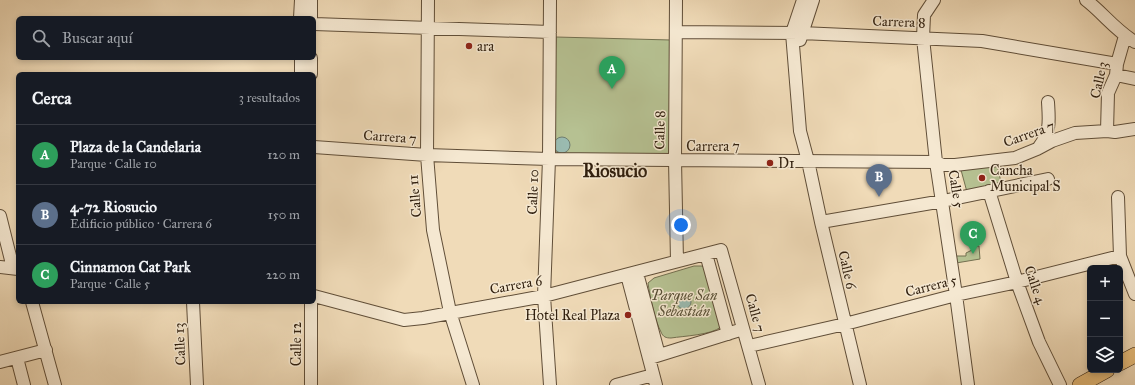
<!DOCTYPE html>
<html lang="es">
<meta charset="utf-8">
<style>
:root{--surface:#171b24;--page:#242831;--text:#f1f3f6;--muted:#9ea1a6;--line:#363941;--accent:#c59692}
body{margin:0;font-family:"IM FELL Great Primer",serif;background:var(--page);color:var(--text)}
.controls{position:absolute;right:12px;bottom:12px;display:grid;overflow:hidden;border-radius:6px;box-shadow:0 2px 6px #0003}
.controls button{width:36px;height:36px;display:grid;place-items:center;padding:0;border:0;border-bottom:1px solid var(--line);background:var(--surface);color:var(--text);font:20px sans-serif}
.you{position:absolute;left:681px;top:225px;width:14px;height:14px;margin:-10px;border:3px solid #fff;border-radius:50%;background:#1a73e8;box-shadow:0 0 0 6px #1a73e833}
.badge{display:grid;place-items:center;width:26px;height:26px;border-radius:50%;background:var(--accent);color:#fff;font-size:13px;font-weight:700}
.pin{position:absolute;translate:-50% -33px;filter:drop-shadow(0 1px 2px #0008)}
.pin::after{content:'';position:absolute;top:21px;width:14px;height:12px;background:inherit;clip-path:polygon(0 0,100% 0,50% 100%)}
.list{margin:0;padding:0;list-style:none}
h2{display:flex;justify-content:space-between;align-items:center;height:52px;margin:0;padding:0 16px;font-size:17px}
h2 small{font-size:13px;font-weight:400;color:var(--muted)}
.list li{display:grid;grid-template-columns:26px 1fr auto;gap:12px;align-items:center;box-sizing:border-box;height:60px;padding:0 16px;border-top:1px solid var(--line)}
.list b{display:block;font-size:15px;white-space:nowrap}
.list p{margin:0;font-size:13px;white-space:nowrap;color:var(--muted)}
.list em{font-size:13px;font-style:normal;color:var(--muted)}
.icon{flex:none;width:22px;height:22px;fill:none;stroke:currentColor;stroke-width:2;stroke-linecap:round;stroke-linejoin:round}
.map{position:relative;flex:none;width:1135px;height:385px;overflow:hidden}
.search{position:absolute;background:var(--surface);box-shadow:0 2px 6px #0003;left:16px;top:16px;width:300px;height:44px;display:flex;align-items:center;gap:10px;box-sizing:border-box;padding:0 14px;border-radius:6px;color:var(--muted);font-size:15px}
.panel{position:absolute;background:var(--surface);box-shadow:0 2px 6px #0003;left:16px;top:72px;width:300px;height:232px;border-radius:6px}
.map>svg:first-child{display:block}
.green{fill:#b6c192;stroke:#737050}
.water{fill:#9abbb1;stroke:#707d70}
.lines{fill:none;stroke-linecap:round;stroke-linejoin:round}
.minor-casing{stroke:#604e38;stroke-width:14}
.major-casing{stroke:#301f0e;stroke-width:16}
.minor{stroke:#f5e8d1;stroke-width:12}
.major{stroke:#e8be7c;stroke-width:15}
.poi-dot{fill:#8f2418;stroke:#f5e8d1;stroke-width:1.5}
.labels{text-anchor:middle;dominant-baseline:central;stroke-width:3;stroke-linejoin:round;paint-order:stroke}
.street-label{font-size:14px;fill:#301f0e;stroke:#f5e8d1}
.poi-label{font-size:14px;fill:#301f0e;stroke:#f5e8d1;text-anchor:start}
.park-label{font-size:14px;font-style:italic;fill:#585036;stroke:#f5e8d1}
.district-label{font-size:18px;font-weight:bold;fill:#301f0e;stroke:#f5e8d1}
</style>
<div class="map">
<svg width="1135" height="385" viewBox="0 0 1135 385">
<rect width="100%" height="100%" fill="#f0dbb8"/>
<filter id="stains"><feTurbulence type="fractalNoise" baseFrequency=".005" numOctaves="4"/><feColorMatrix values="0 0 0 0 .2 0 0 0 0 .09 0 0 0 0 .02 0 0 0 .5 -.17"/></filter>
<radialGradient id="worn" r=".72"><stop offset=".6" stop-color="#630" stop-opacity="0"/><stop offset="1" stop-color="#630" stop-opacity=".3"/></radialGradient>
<path class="green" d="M 556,37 L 671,40 L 669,154 L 563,154 L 556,152 L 552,138 Z
M 997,165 L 1002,186 L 967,192 L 961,170 Z
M 973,246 L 979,246 L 980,259 L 956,263 L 956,256 L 966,256 L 966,253 L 972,250 Z
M 694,266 L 702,266 L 707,271 L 721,327 C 711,335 684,336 671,338 C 666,338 663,337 661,332 C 655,321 650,297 648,283 L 654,278 Z"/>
<path class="water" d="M554 145a8 8 0 1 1 16 0a8 8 0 1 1-16 0Z
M677 302a7 7 0 1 1 14 0a7 7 0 1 1-14 0Z"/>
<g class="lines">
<defs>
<path id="minor" d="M 428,0 L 427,155 L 433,230 L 450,312 L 473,385
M 676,0 L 675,160 L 677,261
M 803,0 L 792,33 L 800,131 L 808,161 L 821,222 L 860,385
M 934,0 L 924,15 L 923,38 L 936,162 L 956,295 L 968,385
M 1086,0 C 1103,13 1116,31 1135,42
M 300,18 L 301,0
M 311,18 L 311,0
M 314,24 L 550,32
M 677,32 L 801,33 L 982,41 L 1117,64
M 800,40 L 813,0
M 301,58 L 301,74
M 311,74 L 311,58
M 1116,75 L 1135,79
M 1107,131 L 1108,93 L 1116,75 L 1117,64 L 1125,36
M 314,147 L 427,155 L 549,159 L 936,162 L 943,165 L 955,165 L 1015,158 L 1037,149 L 1052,141 L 1075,133 L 1107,131 L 1115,132 L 1135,129
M 1039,147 C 1051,131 1049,121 1048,102
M 989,191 L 1017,282 L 1039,342 L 1060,385
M 1118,197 L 1120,256 L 1135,294
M 0,216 L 13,268
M 821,222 L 943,201 L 1048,179
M 706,254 L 728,334
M 0,267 L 18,269
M 637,273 L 659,355
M 627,275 L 656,385
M 314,296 L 404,320 L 423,318 L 544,296 L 721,250 L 759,385
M 32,302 L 55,385
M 193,302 L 197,385
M 311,302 L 311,385
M 749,346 L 845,324 L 956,295 L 1017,282 L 1120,256
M 17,358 L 24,385
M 650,358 L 743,329
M 0,362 L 46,350
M 550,385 L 544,296 L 549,159 L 550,0
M 616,385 L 653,375"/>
<path id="major" d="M 1120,363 L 1135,355
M 1080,385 L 1107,370"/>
</defs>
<use href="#minor" class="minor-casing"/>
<use href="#major" class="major-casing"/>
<use href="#minor" class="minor"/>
<use href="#major" class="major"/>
</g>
<g class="poi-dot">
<circle cx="469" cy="46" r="4"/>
<circle cx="770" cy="163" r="4"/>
<circle cx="982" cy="178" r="4"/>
<circle cx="628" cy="315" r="4"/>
</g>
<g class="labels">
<g class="street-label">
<text transform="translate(899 22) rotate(2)">Carrera 8</text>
<text transform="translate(1099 80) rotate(-77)">Calle 3</text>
<text transform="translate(660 130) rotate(-89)">Calle 8</text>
<text transform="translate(1029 134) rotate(-20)">Carrera 7</text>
<text transform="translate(390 137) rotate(4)">Carrera 7</text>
<text x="713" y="146">Carrera 7</text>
<text transform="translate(956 189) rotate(81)">Calle 5</text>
<text transform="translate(533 192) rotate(-88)">Calle 10</text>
<text transform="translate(415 196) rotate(-95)">Calle 11</text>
<text transform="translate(847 270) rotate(77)">Calle 6</text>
<text transform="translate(516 285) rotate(-10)">Carrera 6</text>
<text transform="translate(1035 285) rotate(71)">Calle 4</text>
<text transform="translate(931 286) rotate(-14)">Carrera 5</text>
<text transform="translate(755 313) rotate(74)">Calle 7</text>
<text transform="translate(180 344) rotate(-93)">Calle 13</text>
<text transform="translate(296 344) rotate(-90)">Calle 12</text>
</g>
<g class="poi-label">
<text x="477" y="46">ara</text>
<text x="778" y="163">D1</text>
<text x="990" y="170">Cancha<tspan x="990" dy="16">Municipal S</tspan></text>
<text x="620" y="315" text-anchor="end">Hotel Real Plaza</text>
</g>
<g class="park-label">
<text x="684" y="295">Parque San<tspan x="684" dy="16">Sebastián</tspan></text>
</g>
<g class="district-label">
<text x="615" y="171">Riosucio</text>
</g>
</g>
<rect width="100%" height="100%" filter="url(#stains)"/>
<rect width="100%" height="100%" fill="url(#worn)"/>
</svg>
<div class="controls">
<button>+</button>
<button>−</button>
<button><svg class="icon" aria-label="layers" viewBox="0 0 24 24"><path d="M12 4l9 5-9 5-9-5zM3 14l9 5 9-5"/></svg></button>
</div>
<div class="you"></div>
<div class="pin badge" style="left:612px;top:89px;background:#2e9e5b">A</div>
<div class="pin badge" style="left:879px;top:197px;background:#5c6f8a">B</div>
<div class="pin badge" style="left:973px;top:254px;background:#2e9e5b">C</div>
<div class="search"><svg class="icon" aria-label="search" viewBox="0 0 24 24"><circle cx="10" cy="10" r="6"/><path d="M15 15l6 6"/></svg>Buscar aquí</div>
<section class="panel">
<h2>Cerca<small>3 resultados</small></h2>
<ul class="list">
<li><span class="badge" style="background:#2e9e5b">A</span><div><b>Plaza de la Candelaria</b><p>Parque · Calle 10</p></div><em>120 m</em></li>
<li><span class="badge" style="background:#5c6f8a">B</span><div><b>4-72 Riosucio</b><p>Edificio público · Carrera 6</p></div><em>150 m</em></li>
<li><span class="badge" style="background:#2e9e5b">C</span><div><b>Cinnamon Cat Park</b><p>Parque · Calle 5</p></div><em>220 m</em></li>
</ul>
</section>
</div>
